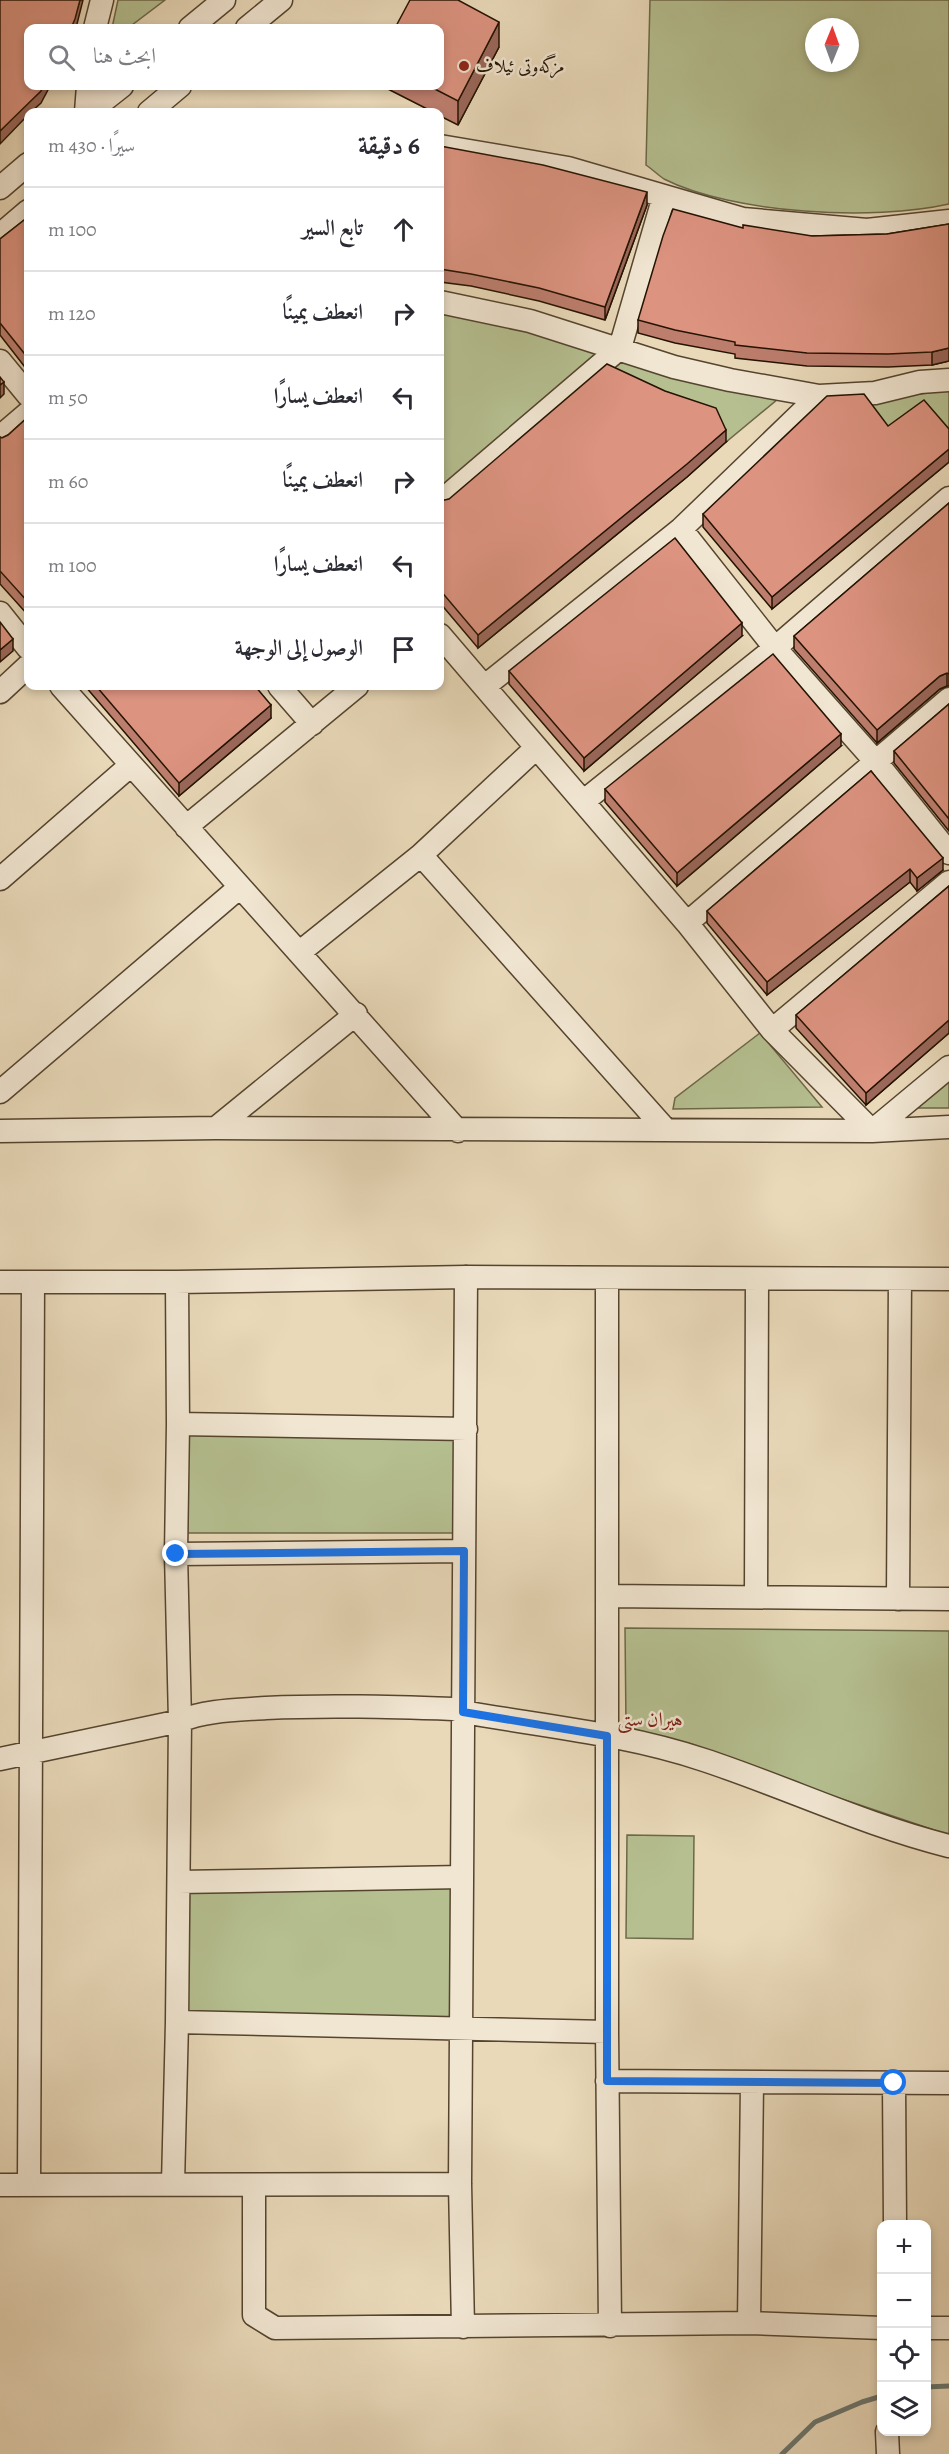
<!DOCTYPE html>
<html lang="ar">
<meta charset="utf-8">
<style>
:root{--surface:#fff;--page:#f7f7f7;--text:#2b2b33;--muted:#7c7c81;--line:#e1e1e2}
body{margin:0;font-family:Alegreya,Amiri,serif;background:var(--page);color:var(--text);direction:rtl}
.controls{position:absolute;right:18px;bottom:18px;display:grid;overflow:hidden;border-radius:12px;box-shadow:0 3px 9px #0003}
.controls button{width:54px;height:54px;display:grid;place-items:center;padding:0;border:0;border-bottom:2px solid var(--line);background:var(--surface);color:var(--text);font:30px sans-serif}
.compass{position:absolute;left:805px;top:18px;width:54px;height:54px;border-radius:50%;background:var(--surface);box-shadow:0 3px 9px #0003;rotate:1deg}
.stop{position:absolute;width:18px;height:18px;margin:-14px;border:4px solid #1a73e8;border-radius:50%;background:#fff}
.stop.end{background:#1a73e8;border-color:#fff;box-shadow:0 2px 6px #0008}
.list{margin:0;padding:0;list-style:none}
h2{display:flex;justify-content:space-between;align-items:center;height:78px;margin:0;padding:0 24px;font-size:26px}
h2 small{font-size:20px;font-weight:400;color:var(--muted)}
.list li{display:grid;grid-template-columns:39px 1fr auto;gap:18px;align-items:center;box-sizing:border-box;height:84px;padding:0 24px;border-top:2px solid var(--line)}
.list b{display:block;font-size:22px;white-space:nowrap}
.list em{font-size:20px;font-style:normal;color:var(--muted)}
.icon{flex:none;width:33px;height:33px;fill:none;stroke:currentColor;stroke-width:2;stroke-linecap:round;stroke-linejoin:round}
.map{position:relative;flex:none;width:949px;height:2454px;overflow:hidden;direction:ltr}
.search{position:absolute;background:var(--surface);box-shadow:0 3px 9px #0003;left:24px;top:24px;width:420px;height:66px;display:flex;align-items:center;gap:15px;box-sizing:border-box;padding:0 21px;border-radius:12px;color:var(--muted);font-size:22px}
.panel{position:absolute;background:var(--surface);box-shadow:0 3px 9px #0003;left:24px;top:108px;width:420px;height:582px;border-radius:12px;direction:rtl}
.map>svg:first-child{display:block}
.green{fill:#b5bf90;stroke:#6c6848;stroke-width:1.5;fill-rule:evenodd}
.lines{fill:none;stroke-linecap:round;stroke-linejoin:round}
.stream{stroke:#6b766e;stroke-width:5}
.minor-casing{stroke:#55442e;stroke-width:25}
.minor{stroke:#f1e6d2;stroke-width:22}
.wall{fill:#bd7e6e;stroke:#241200;stroke-width:1.5}
.shaded-wall{fill:#9a675a;stroke:#241200;stroke-width:1.5}
.building{fill:#dc9380;stroke:#241200;stroke-width:1.5}
.route{stroke:#1a73e8;stroke-width:8}
.poi-dot{fill:#8f2418;stroke:#f1e6d2;stroke-width:2}
.labels{text-anchor:middle;dominant-baseline:central;stroke-width:5;stroke-linejoin:round;paint-order:stroke}
.poi-label{font-size:18px;fill:#241200;stroke:#f1e6d2;text-anchor:start}
.neighbourhood-label{font-size:20px;fill:#7a1f14;stroke:#f1e6d2}
</style>
<div class="map">
<svg width="949" height="2454" viewBox="0 0 949 2454">
<rect width="100%" height="100%" fill="#e9d9b9"/>
<filter id="stains"><feTurbulence type="fractalNoise" baseFrequency=".00333" numOctaves="4"/><feColorMatrix values="0 0 0 0 .2 0 0 0 0 .09 0 0 0 0 .02 0 0 0 .5 -.17"/></filter>
<radialGradient id="worn" r=".72"><stop offset=".6" stop-color="#630" stop-opacity="0"/><stop offset="1" stop-color="#630" stop-opacity=".3"/></radialGradient>
<path class="green" d="M 118,0 L 165,0 L 128,28 L 112,28 Z
M 650,0 L 949,0 L 949,204 C 874,221 733,214 664,179 C 658,175 652,169 646,165 ZM 814,27 L 850,27 L 850,63 L 814,63 Z
M 440,303 L 604,345 L 576,374 L 440,489 Z
M 616,339 L 784,394 L 726,442 L 716,421 L 600,374 Z
M 949,389 L 949,442 L 888,439 L 856,397 L 921,394 Z
M 760,1033 L 822,1107 L 673,1109 L 675,1098 Z
M 949,1070 L 949,1108 L 900,1108 Z
M 178,1424 L 466,1429 L 465,1533 L 176,1533 Z
M 625,1628 L 949,1631 L 949,1835 L 626,1726 Z
M 627,1835 L 694,1836 L 693,1939 L 626,1938 Z
M 179,1882 L 468,1885 L 466,2025 L 177,2022 Z"/>
<g class="lines">
<path class="stream" d="M 926,2387 L 949,2386
M 782,2454 L 815,2422 L 862,2402 L 882,2396"/>
<defs>
<path id="minor" d="M 95,28 L 102,0
M 190,28 L 224,0
M 247,28 L 281,0
M 86,112 L 88,86
M 89,112 L 122,86
M 149,112 L 180,86
M 440,146 L 568,168 L 743,219 L 867,230 L 949,221
M 0,188 L 28,164
M 0,235 L 28,211
M 440,302 L 530,321 L 674,367 L 730,380 L 819,396 L 875,393 L 920,382 L 949,380
M 0,361 L 28,395
M 0,437 L 28,413
M 440,502 L 620,348 L 664,196
M 681,529 L 775,648 L 876,762 L 949,853
M 0,613 L 28,648
M 440,635 L 687,923 L 772,1030 L 872,1131 L 949,1067
M 61,686 L 458,1131
M 279,686 L 312,724
M 485,686 L 681,529 L 819,396
M 0,692 L 28,666
M 584,801 L 775,648 L 949,498
M 186,827 L 357,686
M 421,855 L 666,1130
M 0,879 L 131,765
M 687,923 L 949,699
M 300,952 L 421,855 L 536,748
M 772,1030 L 949,882
M 0,1092 L 240,887
M 216,1128 L 356,1014
M 0,1131 L 216,1128 L 872,1131 L 949,1127
M 607,1278 L 607,2032 L 610,2326
M 0,1282 L 177,1282 L 466,1277 L 949,1279
M 178,1424 L 466,1429
M 176,1554 L 464,1551
M 607,1596 L 949,1599
M 756,1597 L 757,1279
M 898,1599 L 900,1279
M 0,1759 L 180,1721 C 205,1710 238,1710 266,1708 C 329,1705 391,1707 454,1709 L 463,1712 C 543,1726 627,1734 704,1760 C 786,1787 865,1825 949,1846
M 179,1882 L 462,1877
M 177,2022 L 607,2032
M 607,2081 L 949,2083
M 894,2083 L 895,2224
M 173,2184 L 177,2022 L 180,1721 L 176,1554 L 178,1424 L 177,1282
M 0,2185 L 460,2184
M 29,2185 L 33,1282
M 254,2185 L 254,2315 L 275,2328 L 749,2323 L 882,2328
M 749,2323 L 752,2083
M 463,2327 L 460,2184 L 466,1277
M 926,2328 L 949,2328
M 887,2432 L 888,2454"/>
</defs>
<use href="#minor" class="minor-casing"/>
<use href="#minor" class="minor"/>
</g>
<path class="wall" d="M 499,47 L 458,125 L 440,116 L 440,112 L 433,112 L 382,86 L 440,86 Z
M 440,146 L 647,205 L 605,320 L 539,301 L 471,286 L 440,282 Z
M 28,217 L 28,371 L 0,335 L 0,239 Z
M 949,224 L 949,361 L 932,365 L 888,367 L 807,366 L 735,358 L 735,354 L 675,343 L 638,333 L 638,320 L 812,236 L 887,234 Z
M 28,417 L 28,615 L 0,584 L 0,437 L 2,438 L 8,435 Z
M 888,426 L 949,429 L 949,462 L 772,609 L 703,527 L 703,514 Z
M 726,442 L 687,477 L 478,648 L 440,603 L 440,501 Z
M 949,503 L 949,686 L 947,686 L 940,689 L 877,743 L 794,649 L 794,636 Z
M 742,636 L 584,771 L 509,684 L 509,671 Z
M 85,686 L 255,686 L 271,718 L 179,796 Z
M 949,704 L 949,831 L 894,763 L 894,751 Z
M 841,746 L 677,886 L 605,802 L 605,789 Z
M 871,771 L 943,870 L 917,891 L 910,882 L 767,995 L 707,923 L 707,911 Z
M 949,886 L 949,1033 L 866,1105 L 796,1028 L 796,1015 Z"/>
<path class="shaded-wall" d="M 80,0 L 83,0 L 76,28 L 71,28 Z
M 499,22 L 499,47 L 458,125 L 458,101 Z
M 43,86 L 50,86 L 41,103 L 31,112 L 28,112 L 28,115 L 0,144 L 0,131 Z
M 647,192 L 647,205 L 605,320 L 605,307 Z
M 949,348 L 949,361 L 932,365 L 932,352 Z
M 4,382 L 4,394 L 0,398 L 0,385 Z
M 726,430 L 726,442 L 687,477 L 478,648 L 478,635 Z
M 949,449 L 949,462 L 772,609 L 772,597 Z
M 742,623 L 742,636 L 584,771 L 584,758 Z
M 13,639 L 13,651 L 0,662 L 0,650 Z
M 947,673 L 947,686 L 940,689 L 877,743 L 877,730 L 940,676 Z
M 271,705 L 271,718 L 179,796 L 179,783 Z
M 841,734 L 841,746 L 677,886 L 677,873 Z
M 943,858 L 943,870 L 917,891 L 917,878 Z
M 910,869 L 910,882 L 767,995 L 767,982 Z
M 949,1020 L 949,1033 L 866,1105 L 866,1093 Z"/>
<path class="building" d="M 0,0 L 80,0 L 75,19 L 71,28 L 28,28 L 28,86 L 43,86 L 41,91 L 0,131 Z
M 410,0 L 458,0 L 499,22 L 458,101 L 429,86 L 440,86 L 440,28 L 395,28 Z
M 440,146 L 543,165 L 647,192 L 605,307 L 539,288 L 471,274 L 440,269 Z
M 673,209 L 743,228 L 743,225 L 812,236 L 887,234 L 949,224 L 949,348 L 932,352 L 888,354 L 807,353 L 735,345 L 735,342 L 675,330 L 638,320 L 663,236 Z
M 28,217 L 28,358 L 0,323 L 0,239 Z
M 607,364 L 665,391 L 716,408 L 726,430 L 687,464 L 478,635 L 440,590 L 440,501 L 449,499 Z
M 0,377 L 4,382 L 0,385 Z
M 864,394 L 888,426 L 924,400 L 949,429 L 949,449 L 772,597 L 703,514 L 827,396 Z
M 28,417 L 28,602 L 0,571 L 0,437 L 2,438 L 8,435 Z
M 949,503 L 949,674 L 947,673 L 940,676 L 877,730 L 794,636 Z
M 675,538 L 742,623 L 584,758 L 509,671 Z
M 0,622 L 13,639 L 0,650 Z
M 773,654 L 841,734 L 677,873 L 605,789 Z
M 96,686 L 255,686 L 271,705 L 179,783 Z
M 949,704 L 949,819 L 894,751 Z
M 871,771 L 943,858 L 917,878 L 910,869 L 767,982 L 707,911 Z
M 949,886 L 949,1020 L 866,1093 L 796,1015 Z"/>
<g class="lines">
<path class="route" d="M 176,1554 L 464,1551 L 463,1712 L 607,1736 L 607,2081 L 894,2083"/>
</g>
<circle class="poi-dot" cx="464" cy="66" r="6"/>
<g class="labels">
<g class="poi-label">
<text x="476" y="66">مزگەوتی ئیلاف</text>
</g>
<g class="neighbourhood-label">
<text x="650" y="1719">هیران ستی</text>
</g>
</g>
<rect width="100%" height="100%" filter="url(#stains)"/>
<rect width="100%" height="100%" fill="url(#worn)"/>
</svg>
<div class="controls">
<button>+</button>
<button>−</button>
<button><svg class="icon" aria-label="locate" viewBox="0 0 24 24"><circle cx="12" cy="12" r="6"/><path d="M12 2v4M12 18v4M2 12h4M18 12h4"/></svg></button>
<button><svg class="icon" aria-label="layers" viewBox="0 0 24 24"><path d="M12 4l9 5-9 5-9-5zM3 14l9 5 9-5"/></svg></button>
</div>
<svg class="compass" viewBox="-18 -18 36 36"><path d="M0-13l5 13h-10z" fill="#e53935"/><path d="M0 13l5-13h-10z" fill="#7c7c81"/></svg>
<div class="stop" style="left:894px;top:2083px"></div>
<div class="stop end" style="left:176px;top:1554px"></div>
<div class="search"><svg class="icon" aria-label="search" viewBox="0 0 24 24"><circle cx="10" cy="10" r="6"/><path d="M15 15l6 6"/></svg>ابحث هنا</div>
<section class="panel">
<h2>6 دقيقة<small>سيرًا · 430 m</small></h2>
<ul class="list">
<li><svg class="icon" aria-label="ahead" viewBox="0 0 24 24"><path d="M12 20V5M6 11l6-6 6 6"/></svg><div><b>تابع السير</b></div><em>100 m</em></li>
<li><svg class="icon" aria-label="right" viewBox="0 0 24 24"><path d="M7 20v-9h11M14 6l5 5-5 5"/></svg><div><b>انعطف يمينًا</b></div><em>120 m</em></li>
<li><svg class="icon" aria-label="left" viewBox="0 0 24 24"><path d="M17 20v-9H6M10 6l-5 5 5 5"/></svg><div><b>انعطف يسارًا</b></div><em>50 m</em></li>
<li><svg class="icon" aria-label="right" viewBox="0 0 24 24"><path d="M7 20v-9h11M14 6l5 5-5 5"/></svg><div><b>انعطف يمينًا</b></div><em>60 m</em></li>
<li><svg class="icon" aria-label="left" viewBox="0 0 24 24"><path d="M17 20v-9H6M10 6l-5 5 5 5"/></svg><div><b>انعطف يسارًا</b></div><em>100 m</em></li>
<li><svg class="icon" aria-label="arrive" viewBox="0 0 24 24"><path d="M6 21V4h12l-3 4 3 4H6"/></svg><div><b>الوصول إلى الوجهة</b></div></li>
</ul>
</section>
</div>
